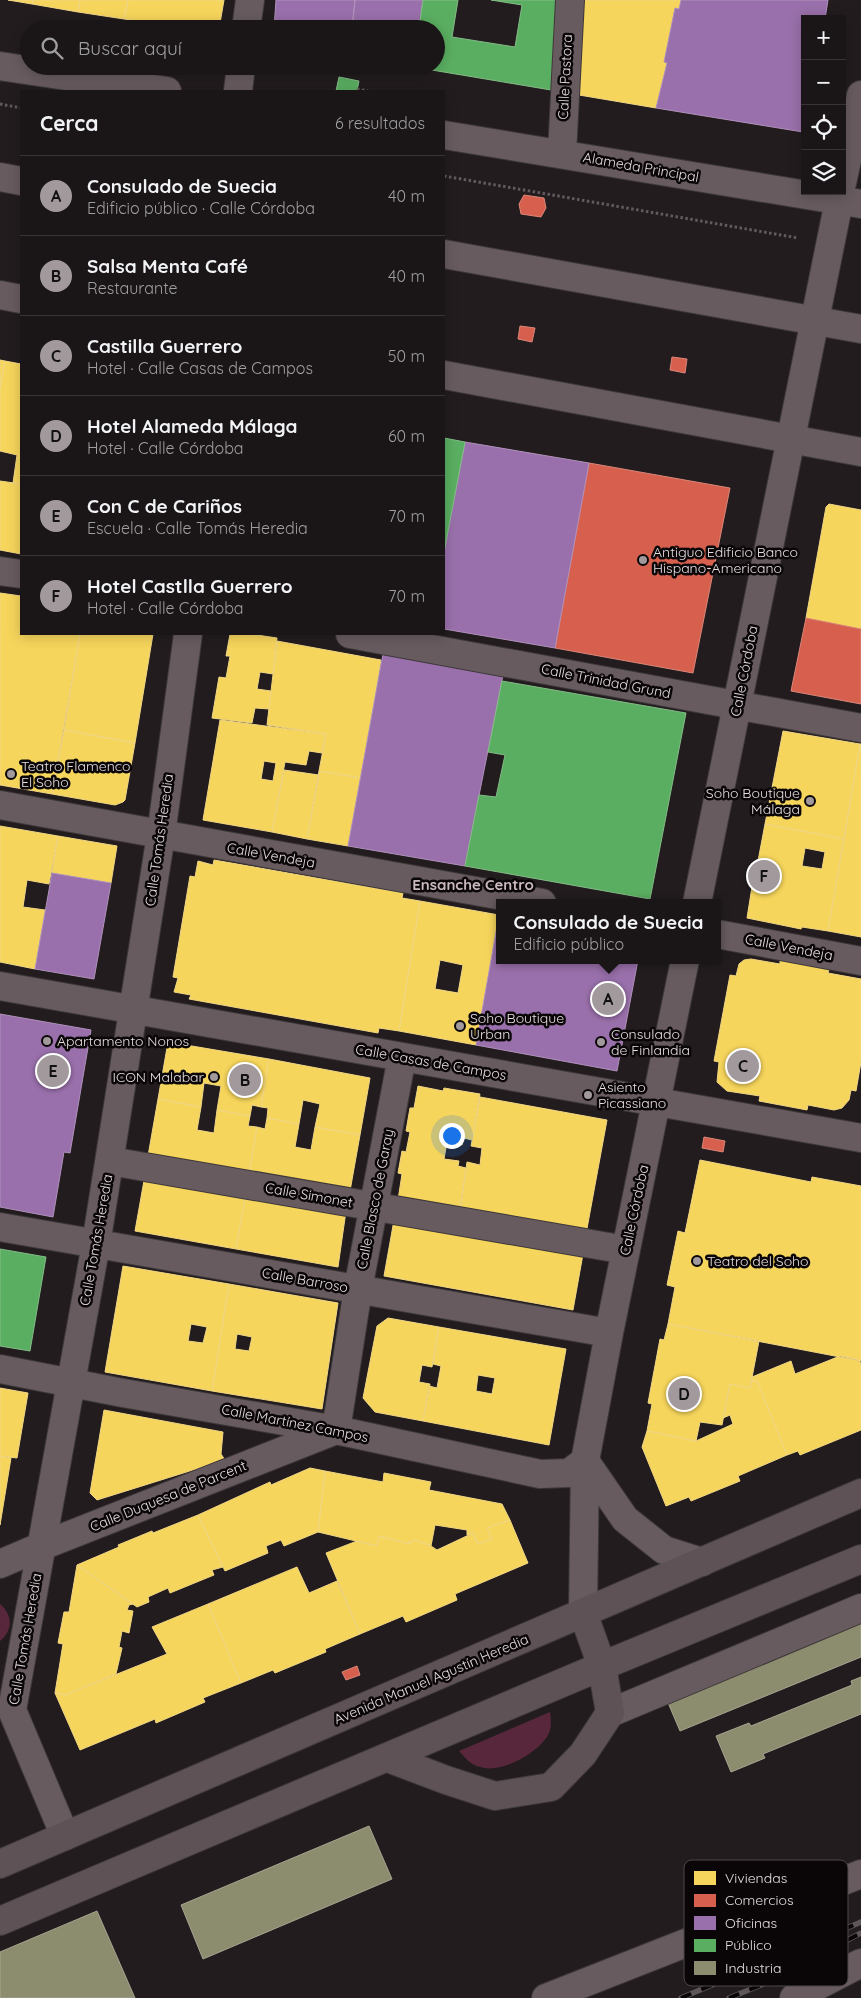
<!DOCTYPE html>
<html lang="es">
<meta charset="utf-8">
<style>
:root{--surface:#1a1516;--page:#231e1f;--text:#f1f3f6;--muted:#9f9fa1;--line:#383435;--accent:#a1999c}
body{margin:0;font-family:Quicksand,sans-serif;background:var(--page);color:var(--text)}
.controls{position:absolute;right:15px;top:15px;display:grid;overflow:hidden;border-radius:0px;box-shadow:0 2px 12px #0003}
.controls button{width:45px;height:45px;display:grid;place-items:center;padding:0;border:0;border-bottom:1px solid var(--line);background:var(--surface);color:var(--text);font:25px sans-serif}
.you{position:absolute;left:451px;top:1135px;width:18px;height:18px;margin:-12px;border:4px solid #fff;border-radius:50%;background:#1a73e8;box-shadow:0 0 0 8px #1a73e833}
.badge{display:grid;place-items:center;width:32px;height:32px;border-radius:50%;background:var(--accent);color:#111;font-size:16px;font-weight:700}
.pin{position:absolute;translate:-50% -50%;border:2px solid #fff;box-shadow:0 1px 5px #0006}
.popup{position:absolute;left:496px;top:899px;width:225px;height:65px;box-sizing:border-box;display:grid;place-content:center;border-radius:0px;background:var(--surface);filter:drop-shadow(0 1px 4px #0005);font-size:16px;white-space:nowrap;color:var(--muted)}
.popup b{font-size:19px;color:var(--text)}
.popup::after{content:'';position:absolute;left:50%;top:100%;margin-left:-10px;border:10px solid transparent;border-top-color:var(--surface)}
.list{margin:0;padding:0;list-style:none}
h2{display:flex;justify-content:space-between;align-items:center;height:65px;margin:0;padding:0 20px;font-size:21px}
h2 small{font-size:16px;font-weight:400;color:var(--muted)}
.list li{display:grid;grid-template-columns:32px 1fr auto;gap:15px;align-items:center;box-sizing:border-box;height:80px;padding:0 20px;border-top:1px solid var(--line)}
.list b{display:block;font-size:19px;white-space:nowrap}
.list p{margin:0;font-size:16px;white-space:nowrap;color:var(--muted)}
.list em{font-size:16px;font-style:normal;color:var(--muted)}
.icon{flex:none;width:28px;height:28px;fill:none;stroke:currentColor;stroke-width:2;stroke-linecap:round;stroke-linejoin:round}
.map{position:relative;flex:none;width:861px;height:1998px;overflow:hidden}
.search{position:absolute;background:var(--surface);box-shadow:0 2px 12px #0003;left:20px;top:20px;width:425px;height:55px;display:flex;align-items:center;gap:12px;box-sizing:border-box;padding:0 18px;border-radius:28px;color:var(--muted);font-size:19px}
.panel{position:absolute;background:var(--surface);box-shadow:0 2px 12px #0003;left:20px;top:90px;width:425px;height:545px;border-radius:0px}
.map>svg:first-child{display:block}
.green{fill:#59273c}
.homes{fill:#f6d55c;stroke:#f1d784;fill-rule:evenodd}
.shops{fill:#d6604d;stroke:#db8679}
.offices{fill:#9970ab;stroke:#b091bb}
.public{fill:#5aae61;stroke:#84bc87}
.industry{fill:#8c8c6e;stroke:#a7a490}
.lines{fill:none;stroke-linecap:round;stroke-linejoin:round}
.minor-casing{stroke:#3d3839;stroke-width:30}
.major-casing{stroke:#3d3839;stroke-width:30}
.path{stroke:#635a5e;stroke-width:3;stroke-dasharray:2.5 2.5;stroke-linecap:butt}
.minor{stroke:#675b5f;stroke-width:28}
.major{stroke:#5e5257;stroke-width:28}
.rail-casing{stroke:#5e5659;stroke-width:5.5}
.rail{stroke:#0a0607;stroke-width:4;stroke-dasharray:11;stroke-linecap:butt}
.poi-dot{fill:#a1999c;stroke:#0a0607;stroke-width:2}
.labels{text-anchor:middle;dominant-baseline:central;stroke-width:5;stroke-linejoin:round;paint-order:stroke}
.street-label{font-size:14px;fill:#e6dde0;stroke:#0a0607}
.poi-label{font-size:14px;fill:#e6dde0;stroke:#0a0607;text-anchor:start}
.neighbourhood-label{font-size:15px;font-weight:bold;fill:#cababf;stroke:#0a0607}
.key{fill:#0a0607;stroke:#4c4648;stroke-width:1}
.key-label{font-size:14px;fill:#e6dde0}
</style>
<div class="map">
<svg width="861" height="1998" viewBox="0 0 861 1998">
<rect width="100%" height="100%" fill="#221c1e"/>
<path class="green" d="M 0,1604 C 13,1615 13,1630 0,1641 Z
M 550,1712 C 551,1720 552,1728 548,1735 C 538,1753 501,1774 480,1767 C 471,1765 465,1758 459,1751 Z"/>
<path class="homes" d="M 8,0 L 33,0 L 32,4 Z
M 33,0 L 80,0 L 78,12 L 32,4 Z
M 80,0 L 128,0 L 124,19 L 78,12 Z
M 128,0 L 224,0 L 219,29 L 155,29 L 156,24 L 124,19 Z
M 583,0 L 681,0 L 679,9 L 675,8 L 664,62 L 667,63 L 656,108 L 579,95 Z
M 0,360 L 5,361 L 0,389 Z
M 5,361 L 21,364 L 21,484 L 13,483 L 17,455 L 0,451 L 0,389 Z
M 0,481 L 21,484 L 21,554 L 0,550 Z
M 829,504 L 861,510 L 861,629 L 806,618 L 826,507 Z
M 0,593 L 21,596 L 21,634 L 80,634 L 52,794 L 0,785 Z
M 80,634 L 153,634 L 135,743 L 64,730 Z
M 230,634 L 250,634 L 277,638 L 273,674 L 260,672 L 257,689 L 271,691 L 269,709 L 255,708 L 252,723 L 212,718 L 219,677 L 226,678 L 230,656 L 226,656 Z
M 277,641 L 381,660 L 361,778 L 319,771 L 326,734 L 267,725 Z
M 220,720 L 326,734 L 322,753 L 309,751 L 306,765 L 285,762 L 272,832 L 203,820 ZM 264,761 L 276,763 L 273,781 L 261,779 Z
M 64,730 L 135,743 L 125,800 L 123,802 L 115,805 L 52,794 Z
M 783,731 L 860,744 L 844,839 L 765,824 Z
M 860,744 L 861,744 L 861,937 L 828,931 Z
M 284,770 L 319,775 L 307,839 L 272,832 Z
M 319,771 L 361,778 L 348,846 L 307,839 Z
M 765,824 L 844,839 L 828,931 L 802,927 L 801,929 L 747,918 L 756,862 L 758,861 ZM 805,848 L 825,852 L 822,869 L 802,866 Z
M 0,826 L 58,836 L 49,884 L 27,880 L 23,907 L 45,910 L 35,969 L 0,962 Z
M 58,836 L 117,846 L 111,883 L 52,873 Z
M 214,860 L 403,893 L 402,898 L 420,901 L 399,1031 L 379,1028 L 378,1033 L 189,999 L 191,995 L 174,992 L 178,978 L 173,977 L 190,876 L 195,877 L 198,861 L 213,865 Z
M 420,901 L 499,915 L 476,1045 L 399,1031 ZM 440,960 L 463,965 L 458,993 L 435,989 Z
M 751,959 L 780,964 L 780,960 L 829,969 L 828,973 L 861,979 L 861,1062 L 856,1091 L 851,1090 L 849,1100 L 842,1108 L 834,1110 L 808,1105 L 807,1110 L 759,1101 L 760,1096 L 727,1091 L 717,1082 L 719,1062 L 714,1061 L 730,975 L 736,976 L 739,964 L 744,960 Z
M 168,1042 L 269,1059 L 261,1107 L 252,1105 L 250,1116 L 217,1110 L 221,1086 L 204,1083 L 201,1107 L 158,1099 Z
M 269,1059 L 370,1078 L 360,1135 L 315,1127 L 320,1104 L 303,1100 L 299,1124 L 267,1118 L 268,1108 L 261,1107 Z
M 418,1086 L 443,1091 L 444,1088 L 480,1094 L 472,1140 L 464,1138 L 462,1145 L 447,1142 L 444,1159 L 459,1161 L 458,1166 L 466,1168 L 459,1214 L 398,1200 L 402,1174 L 398,1173 L 402,1151 L 406,1152 L 410,1132 L 406,1131 L 410,1108 L 414,1108 Z
M 480,1097 L 607,1120 L 586,1234 L 460,1211 L 467,1162 L 480,1165 L 482,1148 L 471,1146 Z
M 158,1099 L 201,1107 L 197,1130 L 214,1133 L 217,1110 L 250,1116 L 248,1126 L 257,1127 L 249,1173 L 148,1156 Z
M 267,1118 L 299,1124 L 295,1147 L 311,1150 L 315,1127 L 360,1135 L 350,1191 L 249,1173 L 257,1127 L 265,1129 Z
M 700,1160 L 811,1182 L 812,1177 L 861,1186 L 861,1361 L 668,1324 L 675,1287 L 667,1285 L 678,1231 L 685,1233 Z
M 145,1175 L 246,1193 L 236,1249 L 135,1231 Z
M 246,1193 L 346,1211 L 338,1267 L 236,1249 Z
M 394,1220 L 583,1254 L 573,1310 L 384,1276 Z
M 123,1266 L 229,1284 L 212,1391 L 105,1372 ZM 191,1324 L 207,1327 L 203,1343 L 188,1341 Z
M 229,1284 L 338,1303 L 322,1409 L 212,1391 ZM 237,1334 L 252,1337 L 249,1351 L 235,1349 Z
M 388,1318 L 439,1327 L 432,1367 L 422,1365 L 419,1382 L 430,1384 L 423,1421 L 375,1412 L 363,1398 L 377,1326 Z
M 668,1324 L 759,1341 L 750,1388 L 730,1384 L 722,1425 L 700,1422 L 696,1441 L 647,1431 L 652,1404 L 648,1403 L 660,1339 L 664,1340 Z
M 439,1327 L 566,1349 L 549,1445 L 423,1421 L 429,1386 L 437,1388 L 441,1366 L 433,1364 ZM 478,1375 L 495,1378 L 492,1394 L 476,1391 Z
M 840,1356 L 859,1360 L 861,1364 L 861,1430 L 800,1455 L 798,1451 L 787,1455 L 757,1381 L 751,1381 L 752,1377 L 791,1361 L 795,1374 Z
M 751,1381 L 757,1381 L 787,1455 L 738,1476 L 740,1481 L 691,1501 L 689,1497 L 666,1506 L 642,1447 L 647,1431 L 696,1441 L 733,1424 L 730,1415 L 723,1418 L 730,1384 L 750,1388 Z
M 0,1388 L 28,1393 L 17,1458 L 0,1456 Z
M 104,1410 L 223,1432 L 221,1454 L 225,1460 L 97,1500 L 90,1493 Z
M 0,1456 L 11,1458 L 0,1525 Z
M 310,1468 L 325,1471 L 318,1532 L 284,1546 L 281,1540 L 266,1546 L 268,1553 L 225,1571 L 198,1515 L 270,1482 L 271,1485 Z
M 325,1471 L 383,1482 L 384,1473 L 431,1482 L 429,1490 L 502,1504 L 510,1520 L 487,1528 L 492,1539 L 478,1544 L 473,1533 L 467,1535 L 467,1530 L 435,1525 L 431,1546 L 415,1540 L 409,1542 L 410,1544 L 379,1536 L 377,1546 L 318,1532 Z
M 198,1515 L 223,1567 L 212,1570 L 214,1575 L 170,1593 L 168,1588 L 148,1597 L 149,1602 L 137,1607 L 77,1565 L 119,1547 L 118,1545 L 152,1531 L 153,1533 Z
M 510,1520 L 528,1563 L 455,1594 L 457,1600 L 406,1622 L 403,1616 L 360,1634 L 326,1553 L 357,1541 L 377,1546 L 379,1536 L 410,1544 L 409,1542 L 415,1540 L 431,1546 L 437,1550 L 473,1533 L 478,1544 L 492,1539 L 487,1528 Z
M 77,1565 L 133,1604 L 129,1605 L 127,1610 L 133,1611 L 129,1633 L 122,1631 L 119,1647 L 122,1648 L 116,1674 L 65,1695 L 55,1693 L 63,1644 L 58,1643 L 64,1612 L 69,1612 Z
M 297,1567 L 309,1593 L 337,1581 L 360,1634 L 325,1649 L 326,1652 L 275,1673 L 273,1670 L 241,1683 L 208,1604 Z
M 208,1604 L 241,1683 L 203,1698 L 205,1702 L 156,1723 L 155,1719 L 80,1750 L 55,1693 L 65,1695 L 167,1654 L 152,1627 Z"/>
<path class="shops" d="M 524,195 L 544,198 L 546,208 L 541,217 L 521,214 L 519,204 Z
M 520,326 L 535,328 L 532,342 L 518,339 Z
M 672,357 L 687,359 L 685,373 L 670,370 Z
M 589,463 L 730,488 L 693,673 L 555,648 Z
M 806,618 L 861,629 L 861,704 L 791,691 Z
M 704,1137 L 725,1141 L 723,1152 L 702,1148 Z
M 357,1666 L 360,1675 L 346,1680 L 342,1672 Z"/>
<path class="offices" d="M 276,0 L 355,0 L 352,29 L 274,29 Z
M 355,0 L 423,0 L 419,29 L 352,29 Z
M 681,0 L 828,0 L 825,19 L 805,19 L 805,121 L 803,132 L 656,108 L 667,63 L 664,62 L 675,8 L 679,9 Z
M 465,442 L 589,463 L 555,648 L 444,629 L 444,552 Z
M 383,654 L 503,675 L 465,866 L 348,846 Z
M 52,873 L 111,883 L 94,979 L 35,969 Z
M 499,915 L 499,960 L 638,960 L 617,1071 L 476,1045 Z
M 0,1014 L 91,1030 L 70,1153 L 64,1152 L 53,1217 L 0,1207 Z"/>
<path class="public" d="M 423,0 L 458,0 L 452,37 L 515,47 L 522,5 L 491,0 L 556,0 L 551,90 L 414,67 L 436,66 L 436,29 L 419,29 Z
M 339,77 L 359,81 L 357,91 L 336,91 Z
M 444,438 L 465,442 L 444,552 Z
M 502,681 L 686,713 L 650,899 L 465,866 L 479,795 L 496,797 L 505,755 L 488,752 Z
M 0,1249 L 46,1257 L 30,1351 L 0,1346 Z"/>
<path class="industry" d="M 861,1616 L 861,1657 L 680,1731 L 666,1698 Z
M 861,1677 L 861,1714 L 763,1754 L 765,1758 L 731,1772 L 716,1736 L 749,1723 L 751,1726 L 852,1685 L 851,1681 Z
M 369,1826 L 392,1879 L 203,1959 L 181,1905 Z
M 97,1911 L 135,1998 L 0,1998 L 0,1952 Z"/>
<g class="lines">
<defs>
<path id="minor" d="M 246,29 L 250,0
M 0,66 L 167,91
M 238,91 L 241,66
M 444,135 L 861,204
M 562,153 L 570,0
M 0,177 L 21,181
M 842,183 L 861,95
M 444,254 L 861,329
M 0,295 L 21,299
M 444,375 L 861,452
M 0,571 L 21,574
M 350,634 L 861,728
M 0,805 L 542,903
M 697,903 L 841,191
M 717,934 L 861,961
M 0,986 L 861,1138
M 110,1161 L 626,1250
M 0,1227 L 609,1333
M 0,1369 L 123,1393 L 336,1430 L 540,1474 L 569,1473 L 585,1461
M 336,1430 L 358,1289 L 402,1057
M 585,1461 L 625,1519 L 664,1550 L 702,1562
M 0,1564 L 42,1546 L 336,1430
M 583,1613 L 585,1461 L 609,1333 L 685,960
M 610,1713 L 861,1608
M 65,1836 L 12,1710 L 96,1244 L 161,835 L 188,634
M 546,1998 L 861,1874
M 794,1998 L 861,1963"/>
<path id="major" d="M 388,1758 L 446,1780 L 495,1796 L 551,1787 L 583,1754 L 610,1713 L 602,1666 L 583,1613
M 0,1864 L 861,1493
M 0,1921 L 602,1666 L 861,1559"/>
</defs>
<use href="#minor" class="minor-casing"/>
<use href="#major" class="major-casing"/>
<path class="path" d="M 357,89 L 368,91
M 0,104 L 21,108
M 444,176 L 798,238"/>
<use href="#minor" class="minor"/>
<use href="#major" class="major"/>
<defs>
<path id="rail" d="M 681,1998 L 861,1922
M 729,1998 L 761,1985 L 861,1933"/>
</defs>
<use href="#rail" class="rail-casing"/>
<use href="#rail" class="rail"/>
</g>
<g class="poi-dot">
<circle cx="643" cy="560" r="5"/>
<circle cx="11" cy="774" r="5"/>
<circle cx="810" cy="801" r="5"/>
<circle cx="460" cy="1026" r="5"/>
<circle cx="47" cy="1041" r="5"/>
<circle cx="601" cy="1042" r="5"/>
<circle cx="214" cy="1077" r="5"/>
<circle cx="588" cy="1095" r="5"/>
<circle cx="697" cy="1261" r="5"/>
</g>
<g class="labels">
<g class="street-label">
<text transform="translate(565 77) rotate(-87)">Calle Pastora</text>
<text transform="translate(641 167) rotate(10)">Alameda Principal</text>
<text transform="translate(744 671) rotate(-79)">Calle Córdoba</text>
<text transform="translate(606 681) rotate(11)">Calle Trinidad Grund</text>
<text transform="translate(159 840) rotate(-82)">Calle Tomás Heredia</text>
<text transform="translate(271 855) rotate(10)">Calle Vendeja</text>
<text transform="translate(789 947) rotate(11)">Calle Vendeja</text>
<text transform="translate(431 1062) rotate(10)">Calle Casas de Campos</text>
<text transform="translate(309 1195) rotate(10)">Calle Simonet</text>
<text transform="translate(375 1199) rotate(-79)">Calle Blasco de Garay</text>
<text transform="translate(634 1210) rotate(-78)">Calle Córdoba</text>
<text transform="translate(96 1240) rotate(-80)">Calle Tomás Heredia</text>
<text transform="translate(305 1280) rotate(10)">Calle Barroso</text>
<text transform="translate(295 1423) rotate(11)">Calle Martínez Campos</text>
<text transform="translate(168 1496) rotate(-22)">Calle Duquesa de Parcent</text>
<text transform="translate(25 1639) rotate(-80)">Calle Tomás Heredia</text>
<text transform="translate(431 1679) rotate(-23)">Avenida Manuel Agustín Heredia</text>
</g>
<g class="poi-label">
<text x="653" y="552">Antiguo Edificio Banco<tspan x="653" dy="16">Hispano-Americano</tspan></text>
<text x="21" y="766">Teatro Flamenco<tspan x="21" dy="16">El Soho</tspan></text>
<text x="800" y="793" text-anchor="end">Soho Boutique<tspan x="800" dy="16">Málaga</tspan></text>
<text x="470" y="1018">Soho Boutique<tspan x="470" dy="16">Urban</tspan></text>
<text x="611" y="1034">Consulado<tspan x="611" dy="16">de Finlandia</tspan></text>
<text x="57" y="1041">Apartamento Nonos</text>
<text x="204" y="1077" text-anchor="end">ICON Malabar</text>
<text x="598" y="1087">Asiento<tspan x="598" dy="16">Picassiano</tspan></text>
<text x="707" y="1261">Teatro del Soho</text>
</g>
<g class="neighbourhood-label">
<text x="473" y="884">Ensanche Centro</text>
</g>
</g>
<rect x="684" y="1860" width="164" height="126" rx="8" class="key"/>
<rect x="694" y="1871" width="22" height="14" fill="#f6d55c"/>
<rect x="694" y="1894" width="22" height="13" fill="#d6604d"/>
<rect x="694" y="1916" width="22" height="14" fill="#9970ab"/>
<rect x="694" y="1939" width="22" height="13" fill="#5aae61"/>
<rect x="694" y="1961" width="22" height="14" fill="#8c8c6e"/>
<g class="key-label">
<text x="725" y="1883">Viviendas</text>
<text x="725" y="1905">Comercios</text>
<text x="725" y="1928">Oficinas</text>
<text x="725" y="1950">Público</text>
<text x="725" y="1973">Industria</text>
</g>
</svg>
<div class="controls">
<button>+</button>
<button>−</button>
<button><svg class="icon" aria-label="locate" viewBox="0 0 24 24"><circle cx="12" cy="12" r="6"/><path d="M12 2v4M12 18v4M2 12h4M18 12h4"/></svg></button>
<button><svg class="icon" aria-label="layers" viewBox="0 0 24 24"><path d="M12 4l9 5-9 5-9-5zM3 14l9 5 9-5"/></svg></button>
</div>
<div class="you"></div>
<div class="pin badge" style="left:608px;top:999px">A</div>
<div class="popup"><b>Consulado de Suecia</b>Edificio público</div>
<div class="pin badge" style="left:245px;top:1080px">B</div>
<div class="pin badge" style="left:743px;top:1066px">C</div>
<div class="pin badge" style="left:684px;top:1394px">D</div>
<div class="pin badge" style="left:53px;top:1071px">E</div>
<div class="pin badge" style="left:764px;top:876px">F</div>
<div class="search"><svg class="icon" aria-label="search" viewBox="0 0 24 24"><circle cx="10" cy="10" r="6"/><path d="M15 15l6 6"/></svg>Buscar aquí</div>
<section class="panel">
<h2>Cerca<small>6 resultados</small></h2>
<ul class="list">
<li><span class="badge">A</span><div><b>Consulado de Suecia</b><p>Edificio público · Calle Córdoba</p></div><em>40 m</em></li>
<li><span class="badge">B</span><div><b>Salsa Menta Café</b><p>Restaurante</p></div><em>40 m</em></li>
<li><span class="badge">C</span><div><b>Castilla Guerrero</b><p>Hotel · Calle Casas de Campos</p></div><em>50 m</em></li>
<li><span class="badge">D</span><div><b>Hotel Alameda Málaga</b><p>Hotel · Calle Córdoba</p></div><em>60 m</em></li>
<li><span class="badge">E</span><div><b>Con C de Cariños</b><p>Escuela · Calle Tomás Heredia</p></div><em>70 m</em></li>
<li><span class="badge">F</span><div><b>Hotel Castlla Guerrero</b><p>Hotel · Calle Córdoba</p></div><em>70 m</em></li>
</ul>
</section>
</div>
